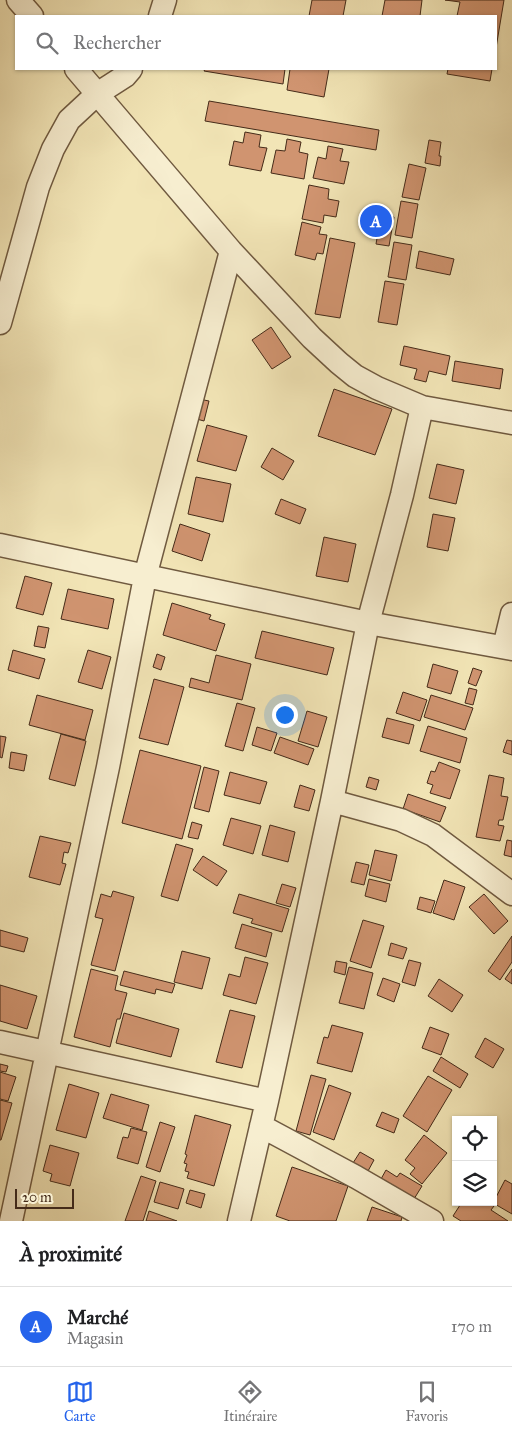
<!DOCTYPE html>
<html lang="fr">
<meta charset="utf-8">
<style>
:root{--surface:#fff;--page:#f6f6f6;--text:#202124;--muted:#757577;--line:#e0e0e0;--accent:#2563eb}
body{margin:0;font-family:"IM FELL Great Primer",serif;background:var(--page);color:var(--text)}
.controls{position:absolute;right:15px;bottom:15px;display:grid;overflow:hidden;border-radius:0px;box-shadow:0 1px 4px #0004}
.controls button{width:45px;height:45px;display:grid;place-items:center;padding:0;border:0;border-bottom:1px solid var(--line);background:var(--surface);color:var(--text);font:25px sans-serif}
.scale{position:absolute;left:15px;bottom:12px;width:59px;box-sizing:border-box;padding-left:5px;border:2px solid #452b19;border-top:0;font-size:14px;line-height:18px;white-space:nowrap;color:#452b19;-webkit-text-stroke:4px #f7eed0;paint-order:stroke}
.you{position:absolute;left:284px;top:714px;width:18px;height:18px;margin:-12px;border:4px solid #fff;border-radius:50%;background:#1a73e8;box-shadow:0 0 0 8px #1a73e833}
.badge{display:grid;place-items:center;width:32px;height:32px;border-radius:50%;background:var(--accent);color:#fff;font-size:16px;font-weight:700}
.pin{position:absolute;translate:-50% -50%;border:2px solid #fff;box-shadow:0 1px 5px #0006}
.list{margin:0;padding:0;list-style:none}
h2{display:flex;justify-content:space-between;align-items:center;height:65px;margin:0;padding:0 20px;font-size:21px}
h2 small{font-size:16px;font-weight:400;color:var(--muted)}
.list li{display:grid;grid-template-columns:32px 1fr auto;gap:15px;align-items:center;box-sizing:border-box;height:80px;padding:0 20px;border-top:1px solid var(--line)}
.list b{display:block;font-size:19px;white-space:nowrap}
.list p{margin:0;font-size:16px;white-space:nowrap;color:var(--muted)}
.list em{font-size:16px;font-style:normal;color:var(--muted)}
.icon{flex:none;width:28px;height:28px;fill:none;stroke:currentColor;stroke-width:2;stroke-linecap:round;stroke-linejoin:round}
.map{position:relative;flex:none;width:512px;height:1221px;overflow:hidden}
.search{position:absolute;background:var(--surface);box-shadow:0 1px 4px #0004;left:15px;right:15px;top:15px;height:55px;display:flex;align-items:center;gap:12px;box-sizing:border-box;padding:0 18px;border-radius:0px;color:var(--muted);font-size:19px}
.sheet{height:145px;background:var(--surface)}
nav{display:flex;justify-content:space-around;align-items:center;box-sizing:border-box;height:70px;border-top:1px solid var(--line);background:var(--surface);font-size:14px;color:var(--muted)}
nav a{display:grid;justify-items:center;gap:2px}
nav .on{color:var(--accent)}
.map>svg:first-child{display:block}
.building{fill:#d09470;stroke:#452b19}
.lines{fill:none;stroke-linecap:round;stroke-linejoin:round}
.minor-casing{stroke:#705a40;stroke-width:25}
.minor{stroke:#f7eed0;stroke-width:22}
</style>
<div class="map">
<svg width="512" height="1221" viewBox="0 0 512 1221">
<rect width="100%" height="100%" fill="#f2e5b6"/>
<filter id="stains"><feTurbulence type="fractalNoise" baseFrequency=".004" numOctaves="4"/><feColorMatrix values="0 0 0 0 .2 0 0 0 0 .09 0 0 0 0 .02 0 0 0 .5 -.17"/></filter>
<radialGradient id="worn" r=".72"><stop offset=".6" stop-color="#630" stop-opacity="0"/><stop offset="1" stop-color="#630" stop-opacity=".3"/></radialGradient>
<path class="building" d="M 312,0 L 346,0 L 343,16 L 309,16 Z
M 385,0 L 422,0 L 420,16 L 382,16 Z
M 445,0 L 504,0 L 496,48 L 496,16 L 457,16 L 460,2 Z
M 205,69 L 285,69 L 283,84 L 204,71 Z
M 290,69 L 329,69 L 324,97 L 287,90 Z
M 448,69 L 492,69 L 490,81 L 447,74 Z
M 209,101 L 379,130 L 376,150 L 205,121 Z
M 245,132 L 261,135 L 259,147 L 267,148 L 261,171 L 229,165 L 234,141 L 243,143 Z
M 287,139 L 301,142 L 299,152 L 308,154 L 304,179 L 271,173 L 276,150 L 285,151 Z
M 429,140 L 441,142 L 439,156 L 441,156 L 440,166 L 425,163 Z
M 328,146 L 343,149 L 340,161 L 349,162 L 344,184 L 313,178 L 318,157 L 326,159 Z
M 409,164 L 426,168 L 419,200 L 402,197 Z
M 309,185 L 329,189 L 328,199 L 339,201 L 336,217 L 324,215 L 323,223 L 302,219 Z
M 401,201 L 418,204 L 412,238 L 395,235 Z
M 381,215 L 394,217 L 389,246 L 376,244 Z
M 302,222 L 321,227 L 319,234 L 327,235 L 323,254 L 317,253 L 315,260 L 295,255 Z
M 330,238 L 355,243 L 340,318 L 315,314 Z
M 394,242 L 412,245 L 406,280 L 388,277 Z
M 419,251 L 454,259 L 450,275 L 416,268 Z
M 385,281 L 404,284 L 397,325 L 378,322 Z
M 271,327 L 291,357 L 272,369 L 252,340 Z
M 404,346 L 450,356 L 446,375 L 429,371 L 426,382 L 414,379 L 417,369 L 400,365 Z
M 455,361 L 503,369 L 500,389 L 452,381 Z
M 334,389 L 392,409 L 375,455 L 318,436 Z
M 199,399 L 209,401 L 204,421 L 193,418 Z
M 207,425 L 247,436 L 236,471 L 197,461 Z
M 272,448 L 294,461 L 283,480 L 261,467 Z
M 437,464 L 464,470 L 456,504 L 429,498 Z
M 196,477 L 231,484 L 223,522 L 188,514 Z
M 281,499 L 306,509 L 300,524 L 275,514 Z
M 433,514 L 455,518 L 448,551 L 427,547 Z
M 180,524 L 210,534 L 202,561 L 172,551 Z
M 324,537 L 356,544 L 348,582 L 316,576 Z
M 25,576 L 52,583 L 43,615 L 16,608 Z
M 68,589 L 114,599 L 108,629 L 61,619 Z
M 172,603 L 211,615 L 209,619 L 225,624 L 216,651 L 163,635 Z
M 38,626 L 49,628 L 45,648 L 34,646 Z
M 262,631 L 334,648 L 327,675 L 255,658 Z
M 13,650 L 45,659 L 39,679 L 8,670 Z
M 88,650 L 111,657 L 102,689 L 78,682 Z
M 157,654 L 165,657 L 161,670 L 153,667 Z
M 216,655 L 251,664 L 242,700 L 189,687 L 191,678 L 209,683 Z
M 433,664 L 458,671 L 451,694 L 427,687 Z
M 473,668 L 482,671 L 476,686 L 468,683 Z
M 154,679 L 184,687 L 168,745 L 139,738 Z
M 469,688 L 477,690 L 473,705 L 465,703 Z
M 403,692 L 427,700 L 420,721 L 396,713 Z
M 37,695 L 93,710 L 85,740 L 29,725 Z
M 431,695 L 473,708 L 465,730 L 424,717 Z
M 237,703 L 255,708 L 243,751 L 225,746 Z
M 307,711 L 327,717 L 318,747 L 298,741 Z
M 387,718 L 414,725 L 409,744 L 382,737 Z
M 428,726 L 467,738 L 460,763 L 420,751 Z
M 257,727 L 277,733 L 271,751 L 252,745 Z
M 61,734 L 86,741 L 75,786 L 49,779 Z
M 0,736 L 6,737 L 2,758 L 0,757 Z
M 280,737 L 314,749 L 308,765 L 274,753 Z
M 507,740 L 512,741 L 512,755 L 503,752 Z
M 140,750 L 201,766 L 182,839 L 122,823 Z
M 11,752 L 27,755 L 24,771 L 9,768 Z
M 439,762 L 460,770 L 450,799 L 430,793 L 433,785 L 427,783 L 431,771 L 435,772 Z
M 204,767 L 219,771 L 209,812 L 194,808 Z
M 230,772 L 267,782 L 260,804 L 224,795 Z
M 489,775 L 504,778 L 501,796 L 508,797 L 503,820 L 499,820 L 498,825 L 504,826 L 500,841 L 476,837 Z
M 369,777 L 379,780 L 376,790 L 366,787 Z
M 300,785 L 315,790 L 309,811 L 294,807 Z
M 408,794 L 446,807 L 440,822 L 403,809 Z
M 231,818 L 261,826 L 253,854 L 223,845 Z
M 192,822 L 202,825 L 198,839 L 188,837 Z
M 270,825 L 295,832 L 288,862 L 262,855 Z
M 40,836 L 71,843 L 68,853 L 64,852 L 62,863 L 66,864 L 60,885 L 29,877 Z
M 507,840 L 512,841 L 512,857 L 504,855 Z
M 176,844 L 193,849 L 178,901 L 161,896 Z
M 375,850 L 397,855 L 391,881 L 369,875 Z
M 203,856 L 227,871 L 217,886 L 193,870 Z
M 356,862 L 369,865 L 364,885 L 351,882 Z
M 369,879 L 390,884 L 386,902 L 365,896 Z
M 444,880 L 465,887 L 454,920 L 433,913 Z
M 282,884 L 296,888 L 290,907 L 276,903 Z
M 113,891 L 134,897 L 115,971 L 91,965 L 103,919 L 95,917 L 101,894 L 111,897 Z
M 239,894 L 289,909 L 282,932 L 251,923 L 253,919 L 233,913 Z
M 484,894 L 508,921 L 494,934 L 469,907 Z
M 420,897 L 435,901 L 431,913 L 417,909 Z
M 363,920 L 384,926 L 371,968 L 350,961 Z
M 242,924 L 272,933 L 266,957 L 235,948 Z
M 0,930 L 28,938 L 24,952 L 0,946 Z
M 512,936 L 512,962 L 500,980 L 488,971 Z
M 391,943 L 407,948 L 403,959 L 388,955 Z
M 182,951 L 210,958 L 202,989 L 174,982 Z
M 245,957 L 268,963 L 256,1004 L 223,995 L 229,974 L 240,977 Z
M 409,960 L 421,963 L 415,986 L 402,982 Z
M 336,961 L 347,963 L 345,975 L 334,972 Z
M 349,967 L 373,973 L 364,1009 L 339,1003 Z
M 91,969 L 118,976 L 115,990 L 127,993 L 120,1019 L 117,1019 L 110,1047 L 74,1037 Z
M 512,969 L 512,984 L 505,979 Z
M 124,971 L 175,984 L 172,993 L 156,989 L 155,994 L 120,985 Z
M 383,978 L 400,984 L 394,1002 L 377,995 Z
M 439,979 L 463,995 L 452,1012 L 428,996 Z
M 0,985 L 37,996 L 27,1029 L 0,1021 Z
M 230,1010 L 255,1016 L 242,1068 L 216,1062 Z
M 124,1013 L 179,1029 L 171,1057 L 116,1043 Z
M 332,1025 L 363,1033 L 352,1072 L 317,1063 L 324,1037 L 328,1038 Z
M 430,1027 L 449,1034 L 441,1055 L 422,1048 Z
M 485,1038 L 504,1049 L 493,1068 L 475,1057 Z
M 441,1057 L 468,1074 L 460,1088 L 433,1071 Z
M 0,1064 L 8,1066 L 6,1072 L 0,1071 Z
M 0,1072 L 16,1077 L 8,1101 L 0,1099 Z
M 311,1075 L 326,1079 L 310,1135 L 296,1131 Z
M 428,1076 L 452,1090 L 427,1132 L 403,1116 Z
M 69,1084 L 99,1093 L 86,1138 L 56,1130 Z
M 329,1085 L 351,1093 L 334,1140 L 313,1132 Z
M 111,1094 L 149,1105 L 142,1130 L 103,1118 Z
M 0,1100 L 12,1103 L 1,1140 L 0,1140 Z
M 382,1112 L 399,1119 L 394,1133 L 376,1126 Z
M 195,1115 L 231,1125 L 214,1186 L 187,1178 L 189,1172 L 185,1171 L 187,1164 L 184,1163 L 187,1155 L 185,1154 Z
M 160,1122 L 175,1127 L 160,1172 L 146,1167 Z
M 131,1128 L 147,1132 L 138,1164 L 117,1158 L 123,1137 L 128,1138 Z
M 424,1135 L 447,1153 L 422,1184 L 410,1174 L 415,1168 L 405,1160 Z
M 50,1145 L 79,1153 L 70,1186 L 50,1181 L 52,1174 L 43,1171 Z
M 360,1152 L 374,1160 L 368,1171 L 353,1163 Z
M 292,1167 L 348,1186 L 336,1221 L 290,1221 L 276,1216 Z
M 386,1170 L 397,1177 L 400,1173 L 422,1186 L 414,1199 L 381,1179 Z
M 141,1176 L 156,1181 L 143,1221 L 125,1221 Z
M 505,1180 L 512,1184 L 512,1214 L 493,1203 Z
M 160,1182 L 184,1189 L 178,1209 L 154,1202 Z
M 190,1190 L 205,1194 L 201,1208 L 186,1203 Z
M 462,1202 L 489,1202 L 494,1206 L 491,1210 L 508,1221 L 461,1221 L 453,1216 Z
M 372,1207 L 402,1217 L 401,1221 L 367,1221 Z
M 149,1211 L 177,1221 L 146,1221 Z"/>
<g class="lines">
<defs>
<path id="minor" d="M 18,0 L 32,16
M 160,16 L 165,0
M 76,69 L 231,251 L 312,338 L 339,363 L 355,376 L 377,388 L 422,407 L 512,423
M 0,323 L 38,187 L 53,149 L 69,120 L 97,94 L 125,76 L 131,69
M 0,545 L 368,623 L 512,649
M 504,647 L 512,614
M 332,801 L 401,820 L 433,835 L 512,894
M 0,1042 L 267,1101
M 261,1126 L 356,1177 L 432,1221
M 11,1221 L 108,767 L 145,577 L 231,251
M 239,1221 L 267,1101 L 332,801 L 368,623 L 402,495 L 422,407"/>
</defs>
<use href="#minor" class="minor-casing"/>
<use href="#minor" class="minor"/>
</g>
<rect width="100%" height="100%" filter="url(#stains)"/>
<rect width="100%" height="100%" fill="url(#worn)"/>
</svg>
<div class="controls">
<button><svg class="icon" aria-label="locate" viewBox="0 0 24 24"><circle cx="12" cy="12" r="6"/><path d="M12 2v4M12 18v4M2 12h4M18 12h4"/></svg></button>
<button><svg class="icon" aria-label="layers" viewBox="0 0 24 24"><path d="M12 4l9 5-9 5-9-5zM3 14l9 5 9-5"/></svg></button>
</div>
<div class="scale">20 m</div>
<div class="you"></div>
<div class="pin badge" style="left:376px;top:221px">A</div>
<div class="search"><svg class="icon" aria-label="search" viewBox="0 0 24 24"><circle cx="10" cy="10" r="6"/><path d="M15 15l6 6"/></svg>Rechercher</div>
</div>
<section class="sheet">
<h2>À proximité<small></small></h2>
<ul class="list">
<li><span class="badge">A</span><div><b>Marché</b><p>Magasin</p></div><em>170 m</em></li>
</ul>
</section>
<nav>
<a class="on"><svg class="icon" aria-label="map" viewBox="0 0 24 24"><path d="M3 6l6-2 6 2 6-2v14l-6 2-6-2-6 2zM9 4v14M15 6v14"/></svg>Carte</a>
<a><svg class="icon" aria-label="directions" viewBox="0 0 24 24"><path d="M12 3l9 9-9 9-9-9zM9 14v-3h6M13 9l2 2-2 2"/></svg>Itinéraire</a>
<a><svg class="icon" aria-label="saved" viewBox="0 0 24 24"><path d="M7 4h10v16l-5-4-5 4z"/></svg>Favoris</a>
</nav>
